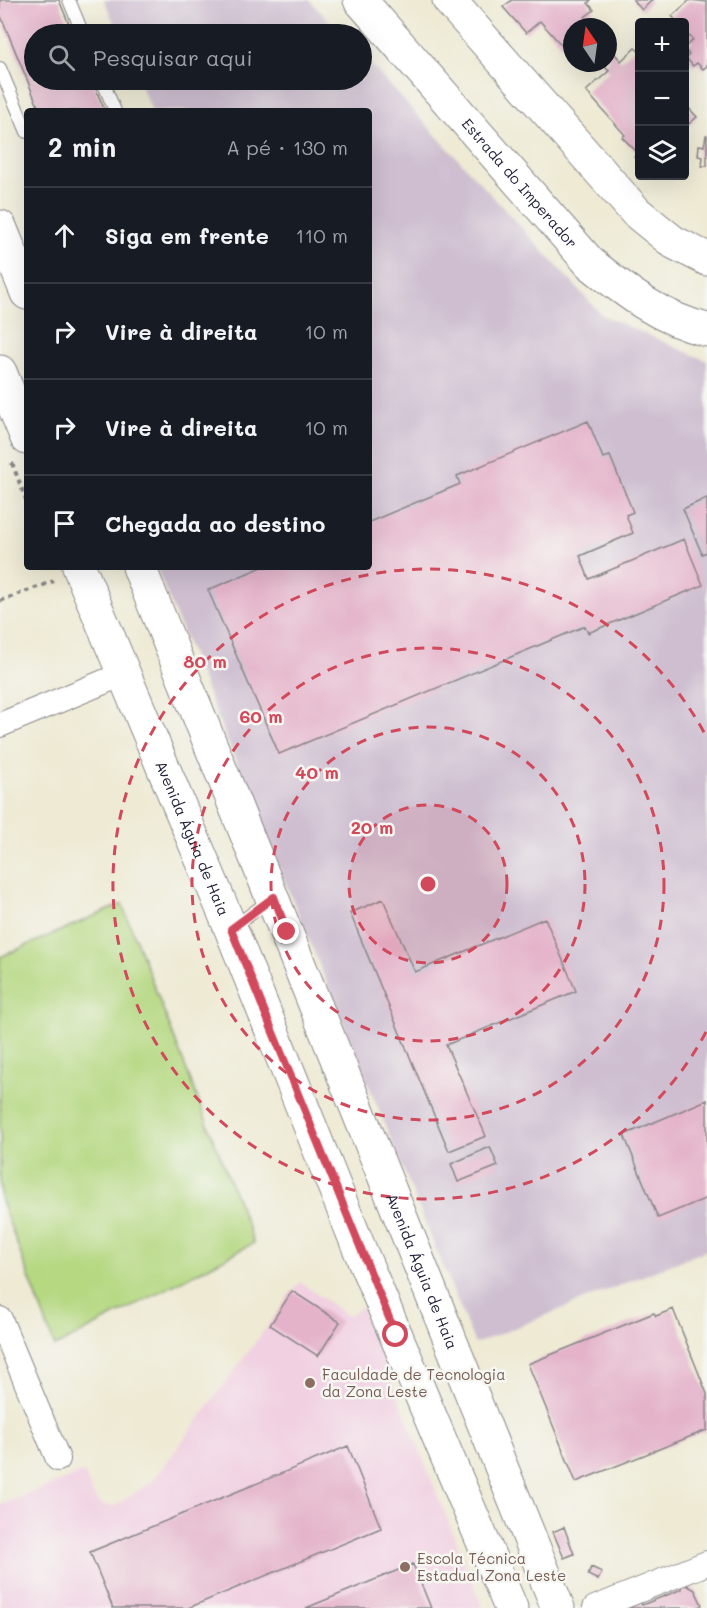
<!DOCTYPE html>
<html lang="pt">
<meta charset="utf-8">
<style>
:root{--surface:#171b24;--page:#242831;--text:#f1f3f6;--muted:#9ea1a6;--line:#363941}
body{margin:0;font-family:Mali,sans-serif;background:var(--page);color:var(--text)}
.controls{position:absolute;right:18px;top:18px;display:grid;overflow:hidden;border-radius:6px;box-shadow:0 6px 24px #0002}
.controls button{width:54px;height:54px;display:grid;place-items:center;padding:0;border:0;border-bottom:2px solid var(--line);background:var(--surface);color:var(--text);font:30px sans-serif}
.compass{position:absolute;left:563px;top:18px;width:54px;height:54px;border-radius:50%;background:var(--surface);box-shadow:0 6px 24px #0002;rotate:347deg}
.stop{position:absolute;width:18px;height:18px;margin:-14px;border:4px solid #d1495b;border-radius:50%;background:#fff}
.stop.end{background:#d1495b;border-color:#fff;box-shadow:0 2px 6px #0008}
.list{margin:0;padding:0;list-style:none}
h2{display:flex;justify-content:space-between;align-items:center;height:78px;margin:0;padding:0 24px;font-size:26px}
h2 small{font-size:20px;font-weight:400;color:var(--muted)}
.list li{display:grid;grid-template-columns:39px 1fr auto;gap:18px;align-items:center;box-sizing:border-box;height:96px;padding:0 24px;border-top:2px solid var(--line)}
.list b{display:block;font-size:22px;white-space:nowrap}
.list em{font-size:20px;font-style:normal;color:var(--muted)}
.icon{flex:none;width:33px;height:33px;fill:none;stroke:currentColor;stroke-width:2;stroke-linecap:round;stroke-linejoin:round}
.map{position:relative;flex:none;width:707px;height:1608px;overflow:hidden}
.search{position:absolute;background:var(--surface);box-shadow:0 6px 24px #0002;left:24px;top:24px;width:348px;height:66px;display:flex;align-items:center;gap:15px;box-sizing:border-box;padding:0 21px;border-radius:33px;color:var(--muted);font-size:22px}
.panel{position:absolute;background:var(--surface);box-shadow:0 6px 24px #0002;left:24px;top:108px;width:348px;height:462px;border-radius:6px}
.map>svg:first-child{display:block}
.built{fill:#f1d0e2}
.industrial{fill:#cebed0}
.green{fill:#b5d881;stroke:#6c7d5e;stroke-width:1.5}
.building{fill:#e4b3ca}
.lines{fill:none;stroke-linecap:round;stroke-linejoin:round}
.lane-casing{stroke:#888688;stroke-width:14}
.street-casing{stroke:#888688;stroke-width:26}
.secondary-casing{stroke:#888688;stroke-width:35}
.path{stroke:#888688;stroke-width:4;stroke-dasharray:4.5 4.5;stroke-linecap:butt}
.lane{stroke:#fff;stroke-width:12}
.street{stroke:#fff;stroke-width:24}
.secondary{stroke:#fff;stroke-width:33}
.route{stroke:#d1495b;stroke-width:8}
.ring{fill:none;stroke:#d1495b;stroke-width:3;stroke-dasharray:10 8}
.education-dot{fill:#8d6e63;stroke:#f6f6f2;stroke-width:2}
.labels{text-anchor:middle;dominant-baseline:central;stroke-width:5;stroke-linejoin:round;paint-order:stroke}
.street-label{font-size:15px;fill:#22223b;stroke:#f6f6f2}
.education-label{font-size:15px;fill:#785e54;stroke:#f6f6f2;text-anchor:start}
.centre{fill:#d1495b;stroke:#f6f6f2;stroke-width:3}
.ring-label{font-size:18px;text-anchor:middle;font-weight:bold;fill:#d1495b;stroke:#f6f6f2;stroke-width:5;stroke-linejoin:round;paint-order:stroke}
</style>
<div class="map">
<svg width="707" height="1608" viewBox="0 0 707 1608">
<rect width="100%" height="100%" fill="#f6f6f2"/>
<filter id="ink" filterUnits="userSpaceOnUse"><feTurbulence type="fractalNoise" baseFrequency=".0167" numOctaves="2"/><feDisplacementMap in="SourceGraphic" scale="12" xChannelSelector="R" yChannelSelector="G"/><feConvolveMatrix kernelMatrix="1 2 1 2 8 2 1 2 1" color-interpolation-filters="sRGB"/></filter>
<filter id="wash" filterUnits="userSpaceOnUse"><feTurbulence type="fractalNoise" baseFrequency=".008" numOctaves="4" result="noise"/><feDisplacementMap in="SourceGraphic" scale="24" xChannelSelector="R" yChannelSelector="G"/><feGaussianBlur stdDeviation="1.35" result="paint"/><feColorMatrix in="noise" values="0 0 0 0 0 0 0 0 0 0 0 0 0 0 0 0 0 1.4 0 .05"/><feComposite in="paint" operator="in"/></filter>
<g filter="url(#wash)">
<rect width="100%" height="100%" fill="#eeead4"/>
<path class="built" d="M 300,1282 L 347,1316 L 362,1307 L 483,1608 L 0,1608 L 0,1505 L 84,1472 L 93,1495 L 102,1505 L 115,1506 L 153,1481 Z"/>
<path class="industrial" d="M 104,0 L 309,0 L 342,34 L 119,34 Z
M 362,55 L 602,315 L 707,361 L 707,1250 L 475,1344 L 156,567 L 369,567 L 369,111 L 152,111 L 138,80 L 362,80 Z"/>
<path class="green" d="M 122,904 L 254,1243 L 55,1347 L 0,1198 L 0,957 Z"/>
<g id="blocks">
<path class="building" d="M 0,0 L 59,0 L 73,34 L 34,34 L 34,80 L 92,80 L 105,111 L 40,111 L 0,14 Z
M 512,0 L 591,0 L 588,3 L 594,10 L 585,17 L 593,27 L 572,27 L 572,57 L 540,21 L 526,33 L 503,7 Z
M 633,0 L 652,0 L 642,10 Z
M 690,0 L 707,2 L 707,66 L 703,69 L 697,63 L 693,66 L 686,58 L 689,55 L 684,48 L 693,40 L 684,31 L 684,22 L 677,22 L 672,16 Z
M 608,46 L 621,61 L 635,48 L 640,52 L 640,163 L 634,157 L 638,153 L 622,137 L 625,135 L 586,91 L 609,71 L 601,63 L 608,63 Z
M 684,103 L 697,117 L 684,128 Z
M 706,135 L 707,135 L 707,166 L 702,166 L 703,157 L 698,156 L 699,145 L 704,146 Z
M 588,421 L 603,458 L 610,456 L 633,512 L 626,515 L 633,533 L 580,556 L 589,579 L 684,539 L 703,585 L 588,633 L 585,626 L 279,754 L 208,590 L 262,567 L 369,567 L 369,522 L 460,484 L 457,476 Z
M 707,498 L 707,552 L 702,554 L 683,509 Z
M 383,899 L 415,972 L 545,918 L 576,991 L 446,1045 L 486,1136 L 449,1151 L 350,913 Z
M 707,1100 L 707,1198 L 658,1218 L 624,1135 Z
M 490,1147 L 498,1166 L 458,1182 L 451,1164 Z
M 292,1291 L 340,1322 L 318,1356 L 270,1325 Z
M 673,1309 L 707,1394 L 707,1430 L 576,1482 L 528,1364 L 654,1313 L 656,1316 Z
M 348,1446 L 381,1528 L 188,1608 L 113,1608 L 90,1552 Z
M 564,1527 L 574,1554 L 564,1558 L 553,1532 Z
M 413,1564 L 431,1608 L 306,1608 Z
M 591,1567 L 602,1572 L 598,1580 L 588,1575 Z
M 685,1584 L 695,1590 L 702,1605 L 696,1608 L 621,1608 L 640,1601 L 642,1605 L 682,1589 L 680,1585 Z"/>
</g>
</g>
<g filter="url(#ink)">
<use href="#blocks" fill-opacity="0" stroke="#888688" stroke-width="1.5"/>
<g class="lines">
<defs>
<path id="lane" d="M 69,0 L 83,34
M 0,68 L 27,132
M 102,80 L 115,111
M 231,929 L 270,900"/>
<path id="street" d="M 0,725 L 123,674
M 0,1319 L 58,1459
M 595,1608 L 707,1563"/>
<g id="secondary">
<path id="s1" d="M 360,0 L 590,263 C 626,292 661,319 707,330"/>
<path d="M 449,0 L 636,212 L 673,242 L 707,259"/>
<path d="M 0,227 L 27,293"/>
<path d="M 0,372 L 27,438"/>
<path id="s2" d="M 79,567 L 231,929 L 357,1243 L 511,1608"/>
<path id="s3" d="M 139,567 L 558,1608"/>
</g>
</defs>
<use href="#lane" class="lane-casing"/>
<use href="#street" class="street-casing"/>
<use href="#secondary" class="secondary-casing"/>
<path class="path" d="M 12,463 L 27,502
M 0,601 L 54,581"/>
<use href="#lane" class="lane"/>
<use href="#street" class="street"/>
<use href="#secondary" class="secondary"/>
</g>
</g>
<g class="lines" filter="url(#ink)">
<path class="route" d="M 287,932 L 274,897 L 231,929 L 396,1335"/>
</g>
<circle cx="428" cy="884" r="79" fill="#d1495b" fill-opacity=".12"/>
<g class="ring">
<circle cx="428" cy="884" r="79"/>
<circle cx="428" cy="884" r="157"/>
<circle cx="428" cy="884" r="236"/>
<path d="M706 1032A315 315 0 1 1 706 736"/>
</g>
<g class="education-dot">
<circle cx="310" cy="1383" r="6"/>
<circle cx="405" cy="1567" r="6"/>
</g>
<g class="labels">
<g class="street-label">
<text stroke="none"><textPath href="#s1" startOffset="243">Estrada do Imperador</textPath></text>
<text stroke="none"><textPath href="#s2" startOffset="294">Avenida Águia de Haia</textPath></text>
<text stroke="none"><textPath href="#s3" startOffset="759">Avenida Águia de Haia</textPath></text>
</g>
<g class="education-label">
<text x="322" y="1374">Faculdade de Tecnologia<tspan x="322" dy="17">da Zona Leste</tspan></text>
<text x="417" y="1558">Escola Técnica<tspan x="417" dy="17">Estadual Zona Leste</tspan></text>
</g>
</g>
<circle cx="428" cy="884" r="9" class="centre"/>
<g class="ring-label">
<text x="205" y="668">80 m</text>
<text x="261" y="723">60 m</text>
<text x="317" y="779">40 m</text>
<text x="372" y="834">20 m</text>
</g>
</svg>
<div class="controls">
<button>+</button>
<button>−</button>
<button><svg class="icon" aria-label="layers" viewBox="0 0 24 24"><path d="M12 4l9 5-9 5-9-5zM3 14l9 5 9-5"/></svg></button>
</div>
<svg class="compass" viewBox="-18 -18 36 36"><path d="M0-13l5 13h-10z" fill="#e53935"/><path d="M0 13l5-13h-10z" fill="#9ea1a6"/></svg>
<div class="stop" style="left:396px;top:1335px"></div>
<div class="stop end" style="left:287px;top:932px"></div>
<div class="search"><svg class="icon" aria-label="search" viewBox="0 0 24 24"><circle cx="10" cy="10" r="6"/><path d="M15 15l6 6"/></svg>Pesquisar aqui</div>
<section class="panel">
<h2>2 min<small>A pé · 130 m</small></h2>
<ul class="list">
<li><svg class="icon" aria-label="ahead" viewBox="0 0 24 24"><path d="M12 20V5M6 11l6-6 6 6"/></svg><div><b>Siga em frente</b></div><em>110 m</em></li>
<li><svg class="icon" aria-label="right" viewBox="0 0 24 24"><path d="M7 20v-9h11M14 6l5 5-5 5"/></svg><div><b>Vire à direita</b></div><em>10 m</em></li>
<li><svg class="icon" aria-label="right" viewBox="0 0 24 24"><path d="M7 20v-9h11M14 6l5 5-5 5"/></svg><div><b>Vire à direita</b></div><em>10 m</em></li>
<li><svg class="icon" aria-label="arrive" viewBox="0 0 24 24"><path d="M6 21V4h12l-3 4 3 4H6"/></svg><div><b>Chegada ao destino</b></div></li>
</ul>
</section>
</div>
